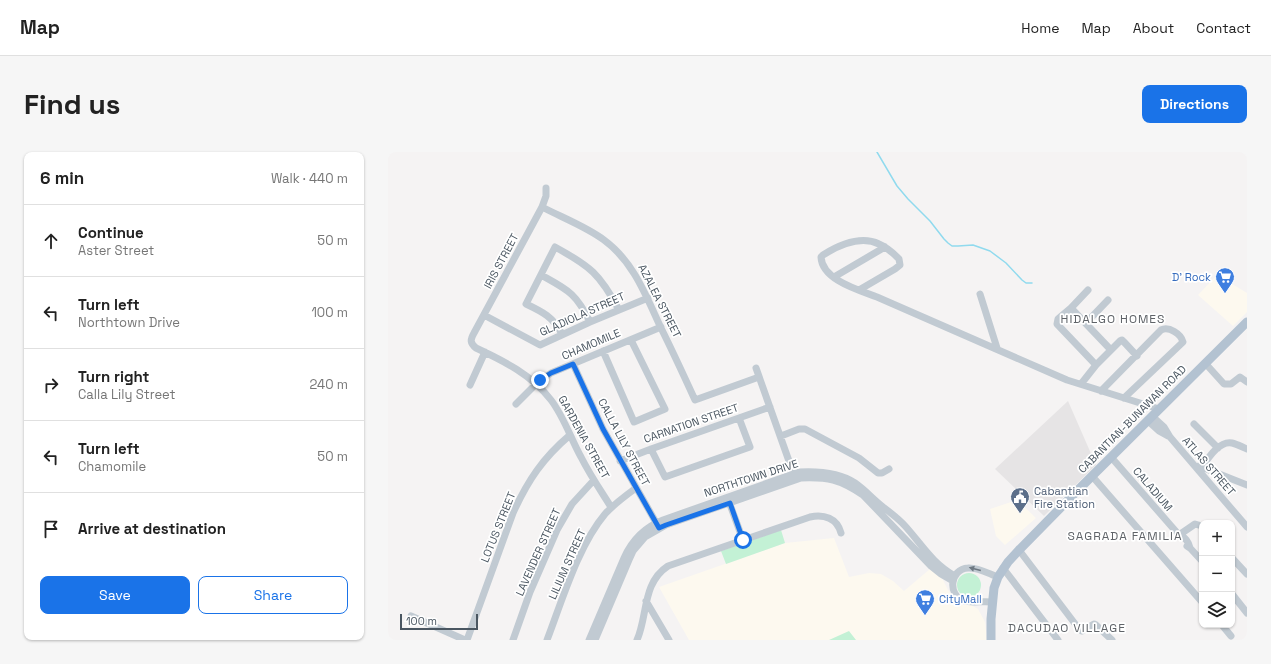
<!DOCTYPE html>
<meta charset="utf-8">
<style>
:root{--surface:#fff;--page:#f6f6f6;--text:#222;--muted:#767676;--line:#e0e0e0;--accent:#1a73e8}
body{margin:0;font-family:"Space Grotesk",sans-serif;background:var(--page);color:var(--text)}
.controls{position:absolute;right:12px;bottom:12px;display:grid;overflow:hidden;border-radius:8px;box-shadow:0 1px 3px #0004}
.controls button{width:36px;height:36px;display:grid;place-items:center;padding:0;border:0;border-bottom:1px solid var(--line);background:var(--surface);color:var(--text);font:20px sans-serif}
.scale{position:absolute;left:12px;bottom:10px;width:78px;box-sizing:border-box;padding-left:4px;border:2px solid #4a5661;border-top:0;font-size:11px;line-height:14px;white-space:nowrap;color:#4a5661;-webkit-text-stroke:3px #fff;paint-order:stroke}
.stop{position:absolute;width:12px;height:12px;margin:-9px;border:3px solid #1a73e8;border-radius:50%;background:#fff}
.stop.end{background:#1a73e8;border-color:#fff;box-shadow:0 1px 4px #0008}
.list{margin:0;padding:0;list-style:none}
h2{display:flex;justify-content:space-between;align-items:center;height:52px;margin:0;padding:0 16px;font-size:17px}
h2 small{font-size:13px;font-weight:400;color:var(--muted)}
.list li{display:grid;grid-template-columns:26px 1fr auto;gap:12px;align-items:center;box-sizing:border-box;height:72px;padding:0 16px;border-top:1px solid var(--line)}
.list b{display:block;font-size:15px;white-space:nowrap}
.list p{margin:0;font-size:13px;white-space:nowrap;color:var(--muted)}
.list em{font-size:13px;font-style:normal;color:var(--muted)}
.actions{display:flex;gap:8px;padding:12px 16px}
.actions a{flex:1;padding:9px 0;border:1px solid var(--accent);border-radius:8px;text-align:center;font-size:14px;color:var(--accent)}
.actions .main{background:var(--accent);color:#fff}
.icon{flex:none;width:22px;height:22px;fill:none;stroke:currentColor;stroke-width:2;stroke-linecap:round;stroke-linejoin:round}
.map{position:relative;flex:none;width:859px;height:488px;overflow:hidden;border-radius:8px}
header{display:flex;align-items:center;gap:24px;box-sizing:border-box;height:56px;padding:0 20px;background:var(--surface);border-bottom:1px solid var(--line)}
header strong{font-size:19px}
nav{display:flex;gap:22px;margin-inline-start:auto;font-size:14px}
.intro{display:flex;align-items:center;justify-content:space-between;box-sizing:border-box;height:96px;padding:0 24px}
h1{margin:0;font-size:28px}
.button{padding:10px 18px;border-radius:8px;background:var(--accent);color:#fff;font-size:14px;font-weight:700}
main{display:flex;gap:24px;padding:0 24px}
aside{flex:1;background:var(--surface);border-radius:8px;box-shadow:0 1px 3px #0004}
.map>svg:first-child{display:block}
.commercial{fill:#fdf9ef}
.education{fill:#e6e4e5}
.green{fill:#c3f1d5}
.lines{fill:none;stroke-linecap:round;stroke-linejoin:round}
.stream{stroke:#90daee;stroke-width:1.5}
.minor{stroke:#c1cad2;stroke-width:7}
.major{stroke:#b3c2d1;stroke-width:9}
.oneway{fill:#6e7983}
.route{stroke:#1a73e8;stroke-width:5}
.labels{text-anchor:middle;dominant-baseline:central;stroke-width:3.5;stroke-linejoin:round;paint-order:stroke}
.street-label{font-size:11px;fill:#4a5661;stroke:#fff}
.shop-label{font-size:11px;fill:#366cbe;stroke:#fff;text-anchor:end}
.service-label{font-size:11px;fill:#4e5e75;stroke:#fff;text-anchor:start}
.neighbourhood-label{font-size:12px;letter-spacing:1px;fill:#5f6368;stroke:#fff}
</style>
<header>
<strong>Map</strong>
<nav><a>Home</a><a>Map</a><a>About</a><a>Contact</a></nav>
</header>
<div class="intro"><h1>Find us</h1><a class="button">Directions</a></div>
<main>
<aside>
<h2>6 min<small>Walk · 440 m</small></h2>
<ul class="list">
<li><svg class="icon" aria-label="ahead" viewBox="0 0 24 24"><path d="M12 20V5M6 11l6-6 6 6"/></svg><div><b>Continue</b><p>Aster Street</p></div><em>50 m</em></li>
<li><svg class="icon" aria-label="left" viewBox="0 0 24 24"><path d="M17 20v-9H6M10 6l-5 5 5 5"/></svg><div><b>Turn left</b><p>Northtown Drive</p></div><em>100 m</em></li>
<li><svg class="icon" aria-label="right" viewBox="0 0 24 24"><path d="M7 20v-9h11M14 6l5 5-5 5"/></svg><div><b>Turn right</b><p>Calla Lily Street</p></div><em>240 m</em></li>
<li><svg class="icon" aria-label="left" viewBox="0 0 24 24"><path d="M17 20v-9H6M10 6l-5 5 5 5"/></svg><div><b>Turn left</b><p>Chamomile</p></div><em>50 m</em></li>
<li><svg class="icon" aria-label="arrive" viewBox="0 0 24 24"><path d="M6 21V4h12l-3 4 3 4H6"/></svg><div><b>Arrive at destination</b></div></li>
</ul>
<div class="actions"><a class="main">Save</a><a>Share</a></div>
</aside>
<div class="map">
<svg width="859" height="488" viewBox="0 0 859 488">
<rect width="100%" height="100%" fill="#f5f3f3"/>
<path class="commercial" d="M 829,123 L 859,141 L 859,160 L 845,174 L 810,143 Z
M 629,348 L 648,366 L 617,393 L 608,384 L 602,357 Z
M 446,386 L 461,425 L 481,421 L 493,422 L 505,429 L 516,439 L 542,417 L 555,428 L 560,438 L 567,447 L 571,450 L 583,453 L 590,457 L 597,470 L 599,488 L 301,488 L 271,435 L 397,391 Z"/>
<path class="education" d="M 680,249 L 708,313 L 656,364 L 607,317 Z"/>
<path class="green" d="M 393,378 L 397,391 L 338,412 L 333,399 Z
M569 433a12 12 0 1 1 24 0a12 12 0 1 1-24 0Z
M 461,479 L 468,488 L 441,488 Z"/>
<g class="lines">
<path class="stream" d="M 489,0 L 509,34 L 520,47 L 542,69 L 556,87 L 560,91 L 564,94 L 570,94 L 585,93 L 602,99 L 618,111 L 634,128 L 638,131 L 644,131"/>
<path class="minor" d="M 158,36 L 158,44 L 154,55 L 86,181 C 82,188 82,191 88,196 C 116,209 144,223 163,248 C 176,265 183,287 193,305 C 202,323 213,339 223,355
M 154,55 C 173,65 199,75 216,88 C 246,110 258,144 273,176 C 285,200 296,224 307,248 L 371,225
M 153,123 C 180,138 188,141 202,170
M 446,125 L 497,95
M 471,138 L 507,117 L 512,113 L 511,107 L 509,105 C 504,100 498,95 491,92 C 472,83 451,93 435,103 L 433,105 C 434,128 471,138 489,145 L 679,228 L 771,257
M 700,138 L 683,156 L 670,167 L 669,172 L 708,213
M 592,142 L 609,196
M 683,156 L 723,198
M 96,163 L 152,193 L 202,170 L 260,146
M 698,171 L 720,148
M 174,182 C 165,165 155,160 138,152 L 167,95 C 202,114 212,122 231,158
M 215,199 L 246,270 L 277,257 L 243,188
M 817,211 L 836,232 L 843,232 L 852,225 L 859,230
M 185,212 L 215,277 L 270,374
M 368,216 L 407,326
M 693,232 L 708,213 L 732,189 L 734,188 L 736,190 L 749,204
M 82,233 L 97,200
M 713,239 L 773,178 C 781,174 793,182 795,190 L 736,246
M 128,252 L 148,232 L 163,221 L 273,175
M 764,264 L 776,275 L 782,285 L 859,375
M 760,269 L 771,279 L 780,284
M 806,272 L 830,296
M 393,284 L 411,277 L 417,277 L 471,306 L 490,321 L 494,321 L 501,317
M 263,297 L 277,325 L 362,295 L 351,266
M 723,305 L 791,383 C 798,386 800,389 802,396
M 232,309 L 263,297 L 382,255
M 811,314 L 859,333
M 811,319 C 818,310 830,288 844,291 C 849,292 854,295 859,297
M 704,324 L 814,450
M 340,347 L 355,388
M 791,383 L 807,372 L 814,374
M 799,394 L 802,396 L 814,409
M 631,398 L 691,477 L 694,479 L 706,472 L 708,473 L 724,488
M 844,406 L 859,422
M 615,416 L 670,488
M 844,442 L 859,461
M 258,449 L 281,488
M 604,450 C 596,449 582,451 576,449 C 559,443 562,417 580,416 C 590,415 601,422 610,425
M 23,464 L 77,488
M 834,473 L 843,484
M 79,488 L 125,361 C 140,328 155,306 182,283
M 125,488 L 142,440 L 169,378 L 184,352 L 206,328
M 159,488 C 174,449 190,394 217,362 C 226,352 237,344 248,336
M 201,488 L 236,406 C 244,388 257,375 275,368 L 411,320 C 430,319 451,320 467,331 C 477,338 485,347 495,355 C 503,361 511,367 518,375 C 534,393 545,412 567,424
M 207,488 L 241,408 L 245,399 L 257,385 L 278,373 L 413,326 C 440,325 451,327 475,343 L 543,414 L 553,422 L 565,429
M 249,488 C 260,463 254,431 280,414 L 422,365 C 436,362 449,366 453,381"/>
<path class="major" d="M 603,488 L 603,467 L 606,436 L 610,425 L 620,410 L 631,398 L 694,334 L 859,170"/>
</g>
<defs><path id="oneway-solid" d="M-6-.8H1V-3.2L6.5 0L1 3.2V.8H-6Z"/></defs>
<use class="oneway" href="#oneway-solid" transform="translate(587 417) rotate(-165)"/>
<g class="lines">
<path class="route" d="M 152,228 L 163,221 L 185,212 L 215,277 L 271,376 L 278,373 L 342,351 L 355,388"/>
</g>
<defs>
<symbol id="supermarket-pin" viewBox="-11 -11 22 30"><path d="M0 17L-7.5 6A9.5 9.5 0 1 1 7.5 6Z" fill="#3f7fe0" stroke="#fff"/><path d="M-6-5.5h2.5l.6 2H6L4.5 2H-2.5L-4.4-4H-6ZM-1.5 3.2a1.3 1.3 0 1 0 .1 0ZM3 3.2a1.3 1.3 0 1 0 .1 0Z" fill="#fff"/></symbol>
<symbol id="civic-pin" viewBox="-11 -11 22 30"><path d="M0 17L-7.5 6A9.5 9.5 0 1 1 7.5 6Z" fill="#5c6f8a" stroke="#fff"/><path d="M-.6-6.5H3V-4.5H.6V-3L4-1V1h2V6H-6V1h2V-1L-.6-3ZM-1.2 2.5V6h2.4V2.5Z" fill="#fff"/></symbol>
</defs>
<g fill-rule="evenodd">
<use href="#supermarket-pin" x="826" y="114" width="22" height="30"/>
<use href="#civic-pin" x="621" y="334" width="22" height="30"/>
<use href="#supermarket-pin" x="526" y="436" width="22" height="30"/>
</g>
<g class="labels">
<g class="street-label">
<text transform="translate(113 109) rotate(-62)">IRIS STREET</text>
<text transform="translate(272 149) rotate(63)">AZALEA STREET</text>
<text transform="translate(194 162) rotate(-24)">GLADIOLA STREET</text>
<text transform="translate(203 192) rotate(-23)">CHAMOMILE</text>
<text transform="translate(744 267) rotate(-45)">CABANTIAN-BUNAWAN ROAD</text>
<text transform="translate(303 271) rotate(-19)">CARNATION STREET</text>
<text transform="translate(196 285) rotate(61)">GARDENIA STREET</text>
<text transform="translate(236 290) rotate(62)">CALLA LILY STREET</text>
<text transform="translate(821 314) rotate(49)">ATLAS STREET</text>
<text transform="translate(363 326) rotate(-18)">NORTHTOWN DRIVE</text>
<text transform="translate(765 337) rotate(49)">CALADIUM</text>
<text transform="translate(110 375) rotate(-68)">LOTUS STREET</text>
<text transform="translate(150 400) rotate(-66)">LAVENDER STREET</text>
<text transform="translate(179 412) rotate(-66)">LILIUM STREET</text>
</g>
<g class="shop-label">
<text x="823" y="125">D' Rock</text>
<text x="551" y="447" text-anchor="start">CityMall</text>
</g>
<g class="service-label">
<text x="646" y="339">Cabantian<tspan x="646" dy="13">Fire Station</tspan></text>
</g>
<g class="neighbourhood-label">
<text x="725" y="167">HIDALGO HOMES</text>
<text x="737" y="384">SAGRADA FAMILIA</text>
<text x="679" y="476">DACUDAO VILLAGE</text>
</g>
</g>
</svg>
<div class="controls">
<button>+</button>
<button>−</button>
<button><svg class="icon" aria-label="layers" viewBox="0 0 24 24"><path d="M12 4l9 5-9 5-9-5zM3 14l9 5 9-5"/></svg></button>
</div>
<div class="scale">100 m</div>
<div class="stop" style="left:355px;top:388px"></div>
<div class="stop end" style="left:152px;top:228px"></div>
</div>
</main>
